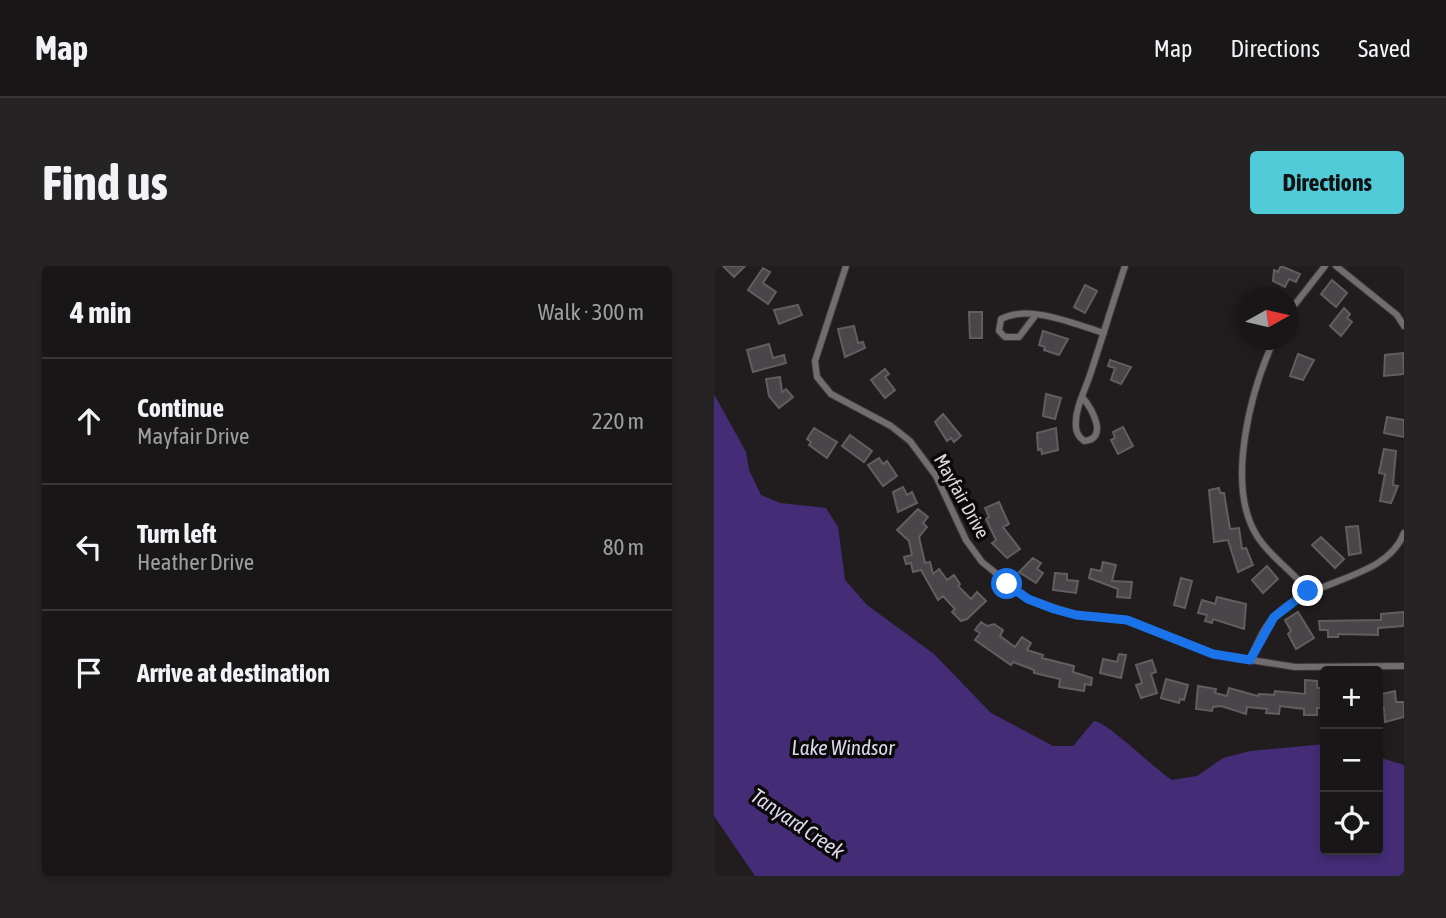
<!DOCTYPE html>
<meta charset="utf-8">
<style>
:root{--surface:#191617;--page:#262324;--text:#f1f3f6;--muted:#9f9fa1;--line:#373536;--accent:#52cbd9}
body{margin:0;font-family:"Asap Condensed",sans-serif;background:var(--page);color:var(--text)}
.controls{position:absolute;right:21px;bottom:21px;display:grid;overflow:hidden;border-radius:7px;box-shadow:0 4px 10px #0003}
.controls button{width:63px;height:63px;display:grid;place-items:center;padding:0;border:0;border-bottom:2px solid var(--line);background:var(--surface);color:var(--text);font:35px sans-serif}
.compass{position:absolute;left:522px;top:21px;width:63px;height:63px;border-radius:50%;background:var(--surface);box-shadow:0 4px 10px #0003;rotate:82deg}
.stop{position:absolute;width:21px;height:21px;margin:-16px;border:5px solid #1a73e8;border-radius:50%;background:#fff}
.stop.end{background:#1a73e8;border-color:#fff;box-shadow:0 2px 7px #0008}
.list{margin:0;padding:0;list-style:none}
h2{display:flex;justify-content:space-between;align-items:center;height:91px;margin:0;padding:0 28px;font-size:30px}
h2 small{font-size:23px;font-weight:400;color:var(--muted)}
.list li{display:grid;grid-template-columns:46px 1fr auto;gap:21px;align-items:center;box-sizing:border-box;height:126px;padding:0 28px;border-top:2px solid var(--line)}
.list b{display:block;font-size:26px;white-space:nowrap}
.list p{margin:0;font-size:23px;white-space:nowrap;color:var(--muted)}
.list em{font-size:23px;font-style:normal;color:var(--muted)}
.icon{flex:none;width:38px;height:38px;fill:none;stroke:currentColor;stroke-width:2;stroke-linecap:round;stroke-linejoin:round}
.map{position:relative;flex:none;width:690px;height:610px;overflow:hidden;border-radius:7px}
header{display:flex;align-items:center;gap:42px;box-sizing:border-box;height:98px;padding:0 35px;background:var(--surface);border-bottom:2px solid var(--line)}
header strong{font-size:33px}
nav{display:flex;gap:38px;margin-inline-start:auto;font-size:24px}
.intro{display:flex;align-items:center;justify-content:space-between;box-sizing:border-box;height:168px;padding:0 42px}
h1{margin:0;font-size:49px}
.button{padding:18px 32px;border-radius:7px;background:var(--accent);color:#111;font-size:24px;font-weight:700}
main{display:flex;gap:42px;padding:0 42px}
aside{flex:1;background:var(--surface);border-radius:7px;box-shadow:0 4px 10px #0003}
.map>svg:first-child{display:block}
.water{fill:#452c77}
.building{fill:#494649;stroke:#615d61;stroke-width:2}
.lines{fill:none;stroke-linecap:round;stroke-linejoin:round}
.street-casing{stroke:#3d393b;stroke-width:8}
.street{stroke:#716c6e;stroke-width:6}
.route{stroke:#1a73e8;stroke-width:9}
.labels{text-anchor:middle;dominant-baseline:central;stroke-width:7;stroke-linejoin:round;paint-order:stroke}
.street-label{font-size:19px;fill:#dcd9da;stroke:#0a0808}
.water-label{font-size:21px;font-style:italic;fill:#dbd7ed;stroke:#0a0808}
</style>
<header>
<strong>Map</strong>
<nav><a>Map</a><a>Directions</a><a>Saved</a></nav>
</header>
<div class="intro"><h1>Find us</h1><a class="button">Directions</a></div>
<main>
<aside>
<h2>4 min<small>Walk · 300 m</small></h2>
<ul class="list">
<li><svg class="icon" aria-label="ahead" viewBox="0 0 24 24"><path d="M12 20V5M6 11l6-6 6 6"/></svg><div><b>Continue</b><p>Mayfair Drive</p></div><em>220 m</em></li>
<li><svg class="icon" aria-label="left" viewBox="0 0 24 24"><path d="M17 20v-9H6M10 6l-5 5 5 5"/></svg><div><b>Turn left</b><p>Heather Drive</p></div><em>80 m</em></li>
<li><svg class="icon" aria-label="arrive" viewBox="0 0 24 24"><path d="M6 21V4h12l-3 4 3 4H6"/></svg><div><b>Arrive at destination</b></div></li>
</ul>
</aside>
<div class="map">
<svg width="690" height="610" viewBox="0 0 690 610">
<rect width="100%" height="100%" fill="#211d1f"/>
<path class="water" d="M 0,128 L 32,186 L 35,204 L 47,229 L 66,237 L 112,242 L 124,261 L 131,314 L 153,339 L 220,388 L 277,447 L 339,480 L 359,480 L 380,455 C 395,457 439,502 458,514 L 483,510 L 509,492 L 536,485 L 611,478 L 611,584 L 664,584 L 664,491 L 690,499 L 690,610 L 41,610 L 0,550 Z"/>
<path class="building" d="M 9,0 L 31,0 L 20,11 Z
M 567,0 L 586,8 L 582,16 L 575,13 L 571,21 L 559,15 L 560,4 L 564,6 Z
M 49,2 L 56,6 L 49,17 L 62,26 L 54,38 L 34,24 Z
M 618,14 L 633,27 L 622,41 L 607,28 Z
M 371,19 L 383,25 L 371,47 L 360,41 Z
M 84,39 L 88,49 L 65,58 L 60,44 Z
M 630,42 L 636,48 L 633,52 L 638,56 L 627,70 L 616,60 Z
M 255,46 L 268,46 L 268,72 L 256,72 Z
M 140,60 L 144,77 L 149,76 L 151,82 L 131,91 L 124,63 Z
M 329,65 L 354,73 L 345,89 L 330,84 L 331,81 L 325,79 Z
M 55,78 L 59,92 L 70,89 L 72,97 L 39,106 L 33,84 Z
M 689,87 L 690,108 L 670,110 L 671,89 Z
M 584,88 L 600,94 L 589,114 L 576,110 Z
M 396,94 L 417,101 L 407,118 L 397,114 L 401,102 L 394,100 Z
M 171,103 L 175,108 L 171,111 L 181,124 L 171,132 L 157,114 Z
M 66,111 L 68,126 L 72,123 L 79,131 L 65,142 L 55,130 L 52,113 Z
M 332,128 L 347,132 L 341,153 L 329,150 Z
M 229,148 L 247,170 L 240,176 L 237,172 L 233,175 L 221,156 Z
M 673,151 L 690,154 L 690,171 L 670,167 Z
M 409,161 L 419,180 L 404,188 L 397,174 L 401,172 L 399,166 Z
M 100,162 L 123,176 L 113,192 L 95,179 L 97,176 L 93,173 Z
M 342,162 L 344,184 L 328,188 L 327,183 L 324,184 L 323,167 Z
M 136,169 L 158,185 L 150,196 L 128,180 Z
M 670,183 L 682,185 L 679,219 L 684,220 L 677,237 L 666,235 L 671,208 L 665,207 Z
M 165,192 L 169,198 L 173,195 L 183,210 L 169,220 L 154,199 Z
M 189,221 L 193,229 L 198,226 L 203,237 L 184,246 L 179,226 Z
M 505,222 L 506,227 L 510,227 L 516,263 L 525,262 L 528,283 L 532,282 L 539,299 L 524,306 L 514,274 L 500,276 L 495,224 Z
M 285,236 L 295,258 L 289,261 L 306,283 L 293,292 L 278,277 L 282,274 L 272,253 L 275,251 L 271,242 Z
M 204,243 L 214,251 L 209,257 L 213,261 L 205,271 L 211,297 L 216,296 L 219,308 L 225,303 L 233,314 L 240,309 L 246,318 L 244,320 L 257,333 L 263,326 L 272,335 L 253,353 L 247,355 L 238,346 L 241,343 L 229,330 L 224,334 L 207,304 L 199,306 L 197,297 L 192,298 L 190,291 L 198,289 L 195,275 L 183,264 Z
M 644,260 L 647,287 L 635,289 L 632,261 Z
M 607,271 L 630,293 L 621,302 L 598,279 Z
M 319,292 L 327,297 L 323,303 L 329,307 L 322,317 L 305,306 Z
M 389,296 L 402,299 L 398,315 L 418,316 L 416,332 L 403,331 L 404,323 L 375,312 L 377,303 L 387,305 Z
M 553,300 L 564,313 L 549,327 L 538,314 Z
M 341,307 L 353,308 L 353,314 L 364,315 L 362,327 L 339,324 Z
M 467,312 L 478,315 L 471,342 L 460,339 Z
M 503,331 L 532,338 L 530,363 L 499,353 L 498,357 L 491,355 L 493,349 L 484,347 L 488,334 L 501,338 Z
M 584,346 L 600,372 L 582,383 L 574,368 L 577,365 L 571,354 Z
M 690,346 L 690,360 L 664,362 L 664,369 L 624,368 L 624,371 L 614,371 L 614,364 L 606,364 L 605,355 L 667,354 L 667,348 Z
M 267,356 L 273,360 L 280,358 L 289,364 L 286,370 L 301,381 L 308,371 L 317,377 L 313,384 L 329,389 L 328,392 L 360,400 L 359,406 L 378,412 L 377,419 L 371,418 L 370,425 L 345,421 L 346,413 L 320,407 L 320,404 L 299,396 L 297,399 L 261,374 L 266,367 L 261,364 Z
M 405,388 L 412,389 L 407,412 L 386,407 L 389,393 L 403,396 Z
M 438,394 L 442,406 L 437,408 L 443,427 L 427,432 L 422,419 L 428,417 L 422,399 Z
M 452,413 L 474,419 L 470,434 L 466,433 L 465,437 L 447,432 Z
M 591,414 L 603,415 L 603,422 L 611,422 L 611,442 L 603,442 L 603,449 L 590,449 L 590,443 L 566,440 L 565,448 L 552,447 L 553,443 L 533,441 L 532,448 L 507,440 L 499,441 L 498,445 L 482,443 L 484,420 L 502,423 L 501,427 L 513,430 L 515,422 L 544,430 L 545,428 L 560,429 L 561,425 L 591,428 Z
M 681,425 L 682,436 L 690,436 L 690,451 L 671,456 L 670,442 L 664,442 L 664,429 Z"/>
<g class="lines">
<defs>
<path id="street" d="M 132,0 L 101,95 L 103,111 L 117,128 L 177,160 L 196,175 L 222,210 L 252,274 L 268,296 L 314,333 L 362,349 L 413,354 L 499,388 L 581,401 L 690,400
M 622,0 L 683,49 L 690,60
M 575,46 L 611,0
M 321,50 L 305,71 L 291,71 L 285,65 L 287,53 C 316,38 360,58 390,67
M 560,74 C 537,124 511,219 543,270 C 556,291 579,305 594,325
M 369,132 C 378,143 395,173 370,175 C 365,171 362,167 362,161 C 360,145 371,124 376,109 C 388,73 399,36 411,0
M 536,394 C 542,380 549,362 560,351 C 595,312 672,315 690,267"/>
</defs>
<use href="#street" class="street-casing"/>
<use href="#street" class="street"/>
</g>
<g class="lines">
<path class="route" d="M 293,318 L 314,333 L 340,343 L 362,349 L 413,354 L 499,388 L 536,394 L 560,351 L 594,325"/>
</g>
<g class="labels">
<g class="street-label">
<text transform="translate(248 230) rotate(61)">Mayfair Drive</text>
</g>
<g class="water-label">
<text x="129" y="481">Lake Windsor</text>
<text transform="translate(84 557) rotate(34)">Tanyard Creek</text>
</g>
</g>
</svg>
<div class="controls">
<button>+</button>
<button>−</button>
<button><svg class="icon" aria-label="locate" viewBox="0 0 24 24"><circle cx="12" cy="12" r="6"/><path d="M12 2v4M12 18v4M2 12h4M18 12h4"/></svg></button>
</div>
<svg class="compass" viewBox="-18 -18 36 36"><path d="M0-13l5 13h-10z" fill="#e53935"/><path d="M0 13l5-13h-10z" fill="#9f9fa1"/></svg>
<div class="stop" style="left:293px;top:318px"></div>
<div class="stop end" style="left:594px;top:325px"></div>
</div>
</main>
